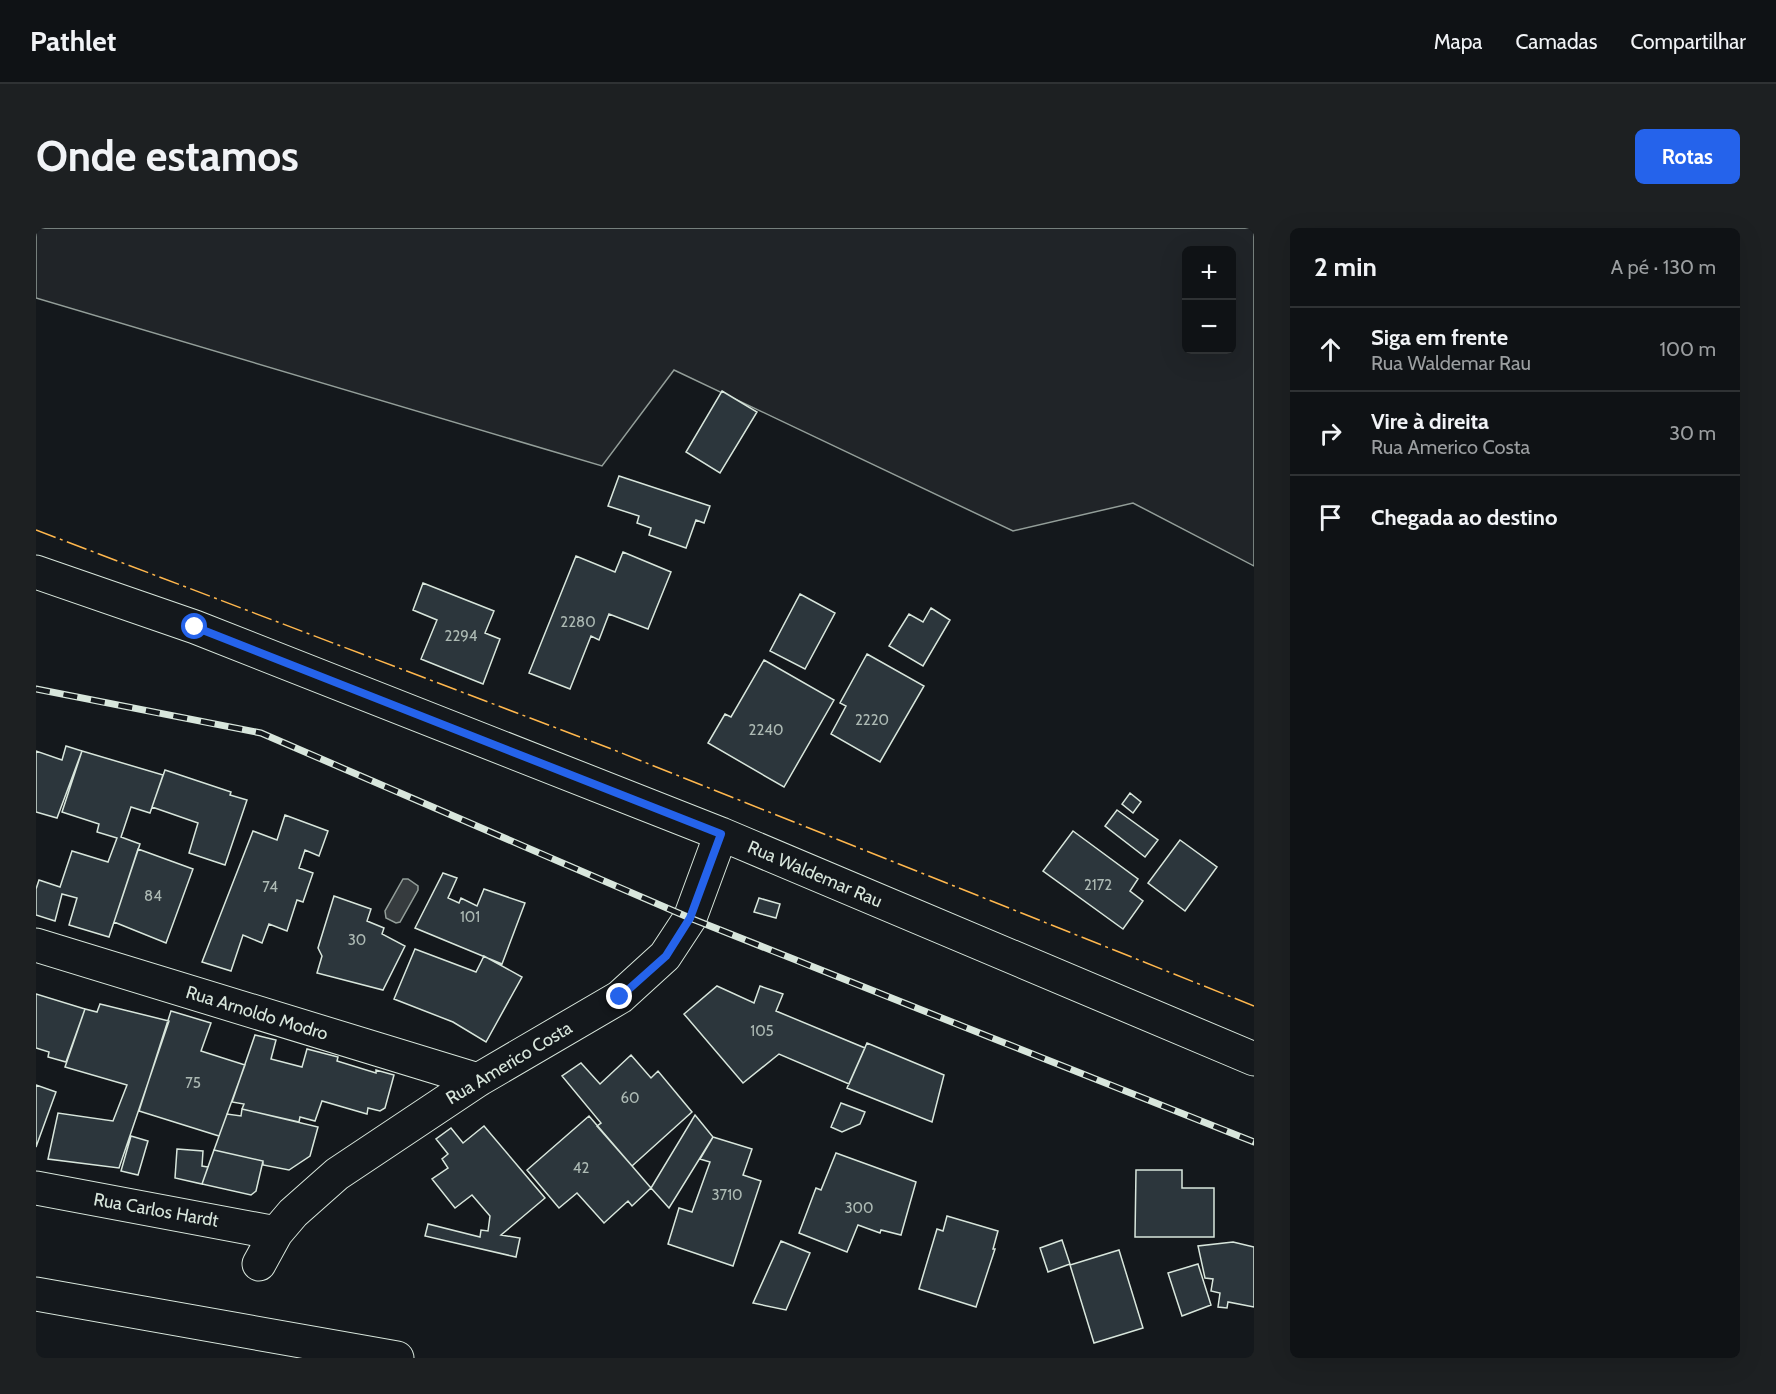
<!DOCTYPE html>
<html lang="pt">
<meta charset="utf-8">
<style>
:root{--surface:#0f1215;--page:#1d2022;--text:#f1f3f6;--muted:#9b9ea0;--line:#2f3234;--accent:#2563eb}
body{margin:0;font-family:Cabin,sans-serif;background:var(--page);color:var(--text)}
.controls{position:absolute;right:18px;top:18px;display:grid;overflow:hidden;border-radius:9px;box-shadow:0 6px 24px #0002}
.controls button{width:54px;height:54px;display:grid;place-items:center;padding:0;border:0;border-bottom:2px solid var(--line);background:var(--surface);color:var(--text);font:30px sans-serif}
.stop{position:absolute;width:18px;height:18px;margin:-14px;border:4px solid #2563eb;border-radius:50%;background:#fff}
.stop.end{background:#2563eb;border-color:#fff;box-shadow:0 2px 6px #0008}
.list{margin:0;padding:0;list-style:none}
h2{display:flex;justify-content:space-between;align-items:center;height:78px;margin:0;padding:0 24px;font-size:26px}
h2 small{font-size:20px;font-weight:400;color:var(--muted)}
.list li{display:grid;grid-template-columns:39px 1fr auto;gap:18px;align-items:center;box-sizing:border-box;height:84px;padding:0 24px;border-top:2px solid var(--line)}
.list b{display:block;font-size:22px;white-space:nowrap}
.list p{margin:0;font-size:20px;white-space:nowrap;color:var(--muted)}
.list em{font-size:20px;font-style:normal;color:var(--muted)}
.icon{flex:none;width:33px;height:33px;fill:none;stroke:currentColor;stroke-width:2;stroke-linecap:round;stroke-linejoin:round}
.map{position:relative;flex:none;width:1218px;height:1130px;overflow:hidden;border-radius:9px}
header{display:flex;align-items:center;gap:36px;box-sizing:border-box;height:84px;padding:0 30px;background:var(--surface);border-bottom:2px solid var(--line)}
header strong{font-size:28px}
nav{display:flex;gap:33px;margin-inline-start:auto;font-size:21px}
.intro{display:flex;align-items:center;justify-content:space-between;box-sizing:border-box;height:144px;padding:0 36px}
h1{margin:0;font-size:42px}
.button{padding:15px 27px;border-radius:9px;background:var(--accent);color:#fff;font-size:21px;font-weight:700}
main{display:flex;gap:36px;padding:0 36px}
aside{flex:1;background:var(--surface);border-radius:9px;box-shadow:0 6px 24px #0002}
.map>svg:first-child{display:block}
.green{fill:#202428;stroke:#939e99;stroke-width:1.5;fill-rule:evenodd}
.water{fill:#363b3e;stroke:#939e99;stroke-width:1.5}
.building{fill:#2c363c;stroke:#d8e6dc;stroke-width:1.5}
.lines{fill:none;stroke-linecap:round;stroke-linejoin:round}
.minor-casing{stroke:#d8e6dc;stroke-width:35}
.highway-casing{stroke:#d8e6dc;stroke-width:35}
.minor{stroke:#14181c;stroke-width:33}
.highway{stroke:#14181c;stroke-width:33}
.rail-casing{stroke:#d8e6dc;stroke-width:7}
.rail{stroke:#14181c;stroke-width:4.5;stroke-dasharray:14;stroke-linecap:butt}
.power{stroke:#ffb74d;stroke-width:1.5;stroke-dasharray:21 4.5 3 4.5;stroke-linecap:butt}
.route{stroke:#2563eb;stroke-width:8}
.labels{text-anchor:middle;dominant-baseline:central;stroke-width:4.5;stroke-linejoin:round;paint-order:stroke}
.number-label{font-size:15px;fill:#adbab4}
.street-label{font-size:18px;fill:#d8e6dc;stroke:#14181c}
</style>
<header>
<strong>Pathlet</strong>
<nav><a>Mapa</a><a>Camadas</a><a>Compartilhar</a></nav>
</header>
<div class="intro"><h1>Onde estamos</h1><a class="button">Rotas</a></div>
<main>
<div class="map">
<svg width="1218" height="1130" viewBox="0 0 1218 1130">
<rect width="100%" height="100%" fill="#14181c"/>
<path class="green" d="M 0,0 L 1218,0 L 1218,338 L 1097,275 L 977,303 L 638,142 L 566,238 L 0,70 ZM 1150,22 L 1196,22 L 1196,122 L 1150,122 Z"/>
<path class="water" d="M 367,651 L 372,651 L 382,658 L 382,662 L 364,694 L 360,695 L 350,690 L 349,683 Z"/>
<path class="building" d="M 686,163 L 721,184 L 684,245 L 650,224 Z
M 583,248 L 674,278 L 668,295 L 660,292 L 650,320 L 613,307 L 615,300 L 601,295 L 603,288 L 572,278 Z
M 587,324 L 635,344 L 612,401 L 573,386 L 563,412 L 555,408 L 534,461 L 493,445 L 540,328 L 579,344 Z
M 387,355 L 458,383 L 449,405 L 464,411 L 447,456 L 385,431 L 401,392 L 377,382 Z
M 764,366 L 799,385 L 769,441 L 734,423 Z
M 895,380 L 914,392 L 887,438 L 853,418 L 873,386 L 887,394 Z
M 831,426 L 888,458 L 844,534 L 795,506 L 810,478 L 804,475 Z
M 728,432 L 798,472 L 748,559 L 672,515 L 689,486 L 695,489 Z
M 30,518 L 46,523 L 21,590 L 0,584 L 0,523 L 26,532 Z
M 46,523 L 127,547 L 114,585 L 95,579 L 85,609 L 104,616 L 73,709 L 33,697 L 41,670 L 26,666 L 19,693 L 0,687 L 0,661 L 3,652 L 24,659 L 36,623 L 72,634 L 81,610 L 61,604 L 63,596 L 26,584 Z
M 129,542 L 195,564 L 194,567 L 211,572 L 189,637 L 153,625 L 162,595 L 116,579 Z
M 1094,565 L 1105,574 L 1097,585 L 1086,576 Z
M 1081,582 L 1122,612 L 1109,629 L 1069,598 Z
M 249,587 L 292,603 L 283,628 L 269,622 L 263,640 L 277,645 L 267,674 L 261,672 L 251,703 L 233,696 L 226,715 L 207,707 L 195,743 L 166,734 L 217,603 L 241,612 Z
M 1037,603 L 1102,651 L 1094,663 L 1107,673 L 1087,701 L 1007,643 Z
M 1144,612 L 1181,639 L 1149,683 L 1112,655 Z
M 102,621 L 157,641 L 130,715 L 78,694 Z
M 407,645 L 421,650 L 412,670 L 423,675 L 425,670 L 441,678 L 448,661 L 489,675 L 466,736 L 379,700 Z
M 298,668 L 335,681 L 331,693 L 348,700 L 346,706 L 369,718 L 347,762 L 281,745 L 286,728 L 282,720 Z
M 723,670 L 744,676 L 740,690 L 718,684 Z
M 379,721 L 440,744 L 448,728 L 486,749 L 450,814 L 417,794 L 358,771 Z
M 681,758 L 718,775 L 724,758 L 747,766 L 740,783 L 829,820 L 813,856 L 743,826 L 707,855 L 648,786 Z
M 0,766 L 49,781 L 30,834 L 12,829 L 13,824 L 0,820 Z
M 64,776 L 133,793 L 83,940 L 12,931 L 22,885 L 77,893 L 91,857 L 29,839 L 49,781 L 61,784 Z
M 135,783 L 175,795 L 165,823 L 209,837 L 183,908 L 103,883 Z
M 219,807 L 240,812 L 235,831 L 266,839 L 271,821 L 302,829 L 301,833 L 340,845 L 340,842 L 358,847 L 349,880 L 344,883 L 332,880 L 331,886 L 286,873 L 279,893 L 264,889 L 263,894 L 206,881 L 208,876 L 196,874 Z
M 831,815 L 908,847 L 896,894 L 811,860 Z
M 595,827 L 615,850 L 622,843 L 656,884 L 596,938 L 561,898 L 565,895 L 526,848 L 545,835 L 564,856 Z
M 0,857 L 20,864 L 0,919 Z
M 805,875 L 829,884 L 824,896 L 806,904 L 795,899 Z
M 206,881 L 282,899 L 274,928 L 253,942 L 227,937 L 227,933 L 178,922 L 191,886 L 205,888 Z
M 659,887 L 677,909 L 633,980 L 615,960 Z
M 553,888 L 615,960 L 596,978 L 592,973 L 568,995 L 541,965 L 523,980 L 491,942 Z
M 448,898 L 509,970 L 465,1007 L 484,1010 L 480,1029 L 389,1008 L 392,996 L 444,1009 L 445,1002 L 452,1003 L 454,988 L 436,967 L 419,980 L 396,951 L 412,940 L 406,931 L 412,926 L 400,911 L 415,900 L 427,915 Z
M 95,908 L 112,913 L 102,947 L 85,943 Z
M 677,909 L 716,921 L 707,947 L 725,953 L 697,1038 L 632,1016 L 643,980 L 656,984 L 674,934 L 664,931 Z
M 141,921 L 167,923 L 166,938 L 172,939 L 166,956 L 139,950 Z
M 178,922 L 227,933 L 220,963 L 215,967 L 166,956 Z
M 800,925 L 880,954 L 865,1007 L 845,1002 L 844,1005 L 822,997 L 811,1024 L 763,1005 L 780,960 L 785,962 Z
M 1100,942 L 1146,942 L 1146,960 L 1178,960 L 1178,1009 L 1099,1009 Z
M 911,988 L 962,1003 L 957,1021 L 959,1021 L 940,1079 L 883,1061 L 901,1001 L 907,1003 Z
M 1026,1012 L 1034,1036 L 1012,1044 L 1004,1020 Z
M 745,1013 L 774,1025 L 750,1082 L 717,1075 Z
M 1197,1014 L 1218,1019 L 1218,1079 L 1192,1074 L 1191,1080 L 1182,1079 L 1184,1065 L 1175,1063 L 1177,1051 L 1169,1050 L 1162,1018 Z
M 1083,1022 L 1107,1100 L 1058,1115 L 1034,1037 Z
M 1162,1036 L 1175,1077 L 1146,1088 L 1132,1045 Z"/>
<g class="lines">
<defs>
<path id="minor" d="M 0,344 L 159,399 L 685,606 L 1218,831
M 0,717 L 442,852
M 0,960 L 240,1005
M 223,1036 L 240,1005 L 257,985 L 301,946 L 442,852 L 584,769 L 629,728 L 654,690 L 685,606"/>
<path id="highway" d="M 0,1066 L 361,1130"/>
</defs>
<use href="#minor" class="minor-casing"/>
<use href="#highway" class="highway-casing"/>
<use href="#minor" class="minor"/>
<use href="#highway" class="highway"/>
<defs>
<path id="rail" d="M 0,461 L 225,505 L 654,690 L 1218,914"/>
</defs>
<use href="#rail" class="rail-casing"/>
<use href="#rail" class="rail"/>
<path class="power" d="M 0,302 L 573,520 L 1218,778"/>
</g>
<g class="lines">
<path class="route" d="M 159,399 L 685,606 L 654,690 L 630,728 L 584,769"/>
</g>
<g class="labels">
<g class="number-label">
<text x="542" y="394">2280</text>
<text x="425" y="408">2294</text>
<text x="836" y="492">2220</text>
<text x="730" y="502">2240</text>
<text x="1062" y="657">2172</text>
<text x="234" y="659">74</text>
<text x="117" y="668">84</text>
<text x="434" y="689">101</text>
<text x="321" y="712">30</text>
<text x="726" y="803">105</text>
<text x="157" y="855">75</text>
<text x="594" y="870">60</text>
<text x="545" y="940">42</text>
<text x="691" y="967">3710</text>
<text x="823" y="980">300</text>
</g>
<g class="street-label">
<text transform="translate(779 646) rotate(23)">Rua Waldemar Rau</text>
<text transform="translate(221 785) rotate(17)">Rua Arnoldo Modro</text>
<text transform="translate(473 835) rotate(-31)">Rua Americo Costa</text>
<text transform="translate(120 982) rotate(10)">Rua Carlos Hardt</text>
</g>
</g>
</svg>
<div class="controls">
<button>+</button>
<button>−</button>
</div>
<div class="stop" style="left:159px;top:399px"></div>
<div class="stop end" style="left:584px;top:769px"></div>
</div>
<aside>
<h2>2 min<small>A pé · 130 m</small></h2>
<ul class="list">
<li><svg class="icon" aria-label="ahead" viewBox="0 0 24 24"><path d="M12 20V5M6 11l6-6 6 6"/></svg><div><b>Siga em frente</b><p>Rua Waldemar Rau</p></div><em>100 m</em></li>
<li><svg class="icon" aria-label="right" viewBox="0 0 24 24"><path d="M7 20v-9h11M14 6l5 5-5 5"/></svg><div><b>Vire à direita</b><p>Rua Americo Costa</p></div><em>30 m</em></li>
<li><svg class="icon" aria-label="arrive" viewBox="0 0 24 24"><path d="M6 21V4h12l-3 4 3 4H6"/></svg><div><b>Chegada ao destino</b></div></li>
</ul>
</aside>
</main>
